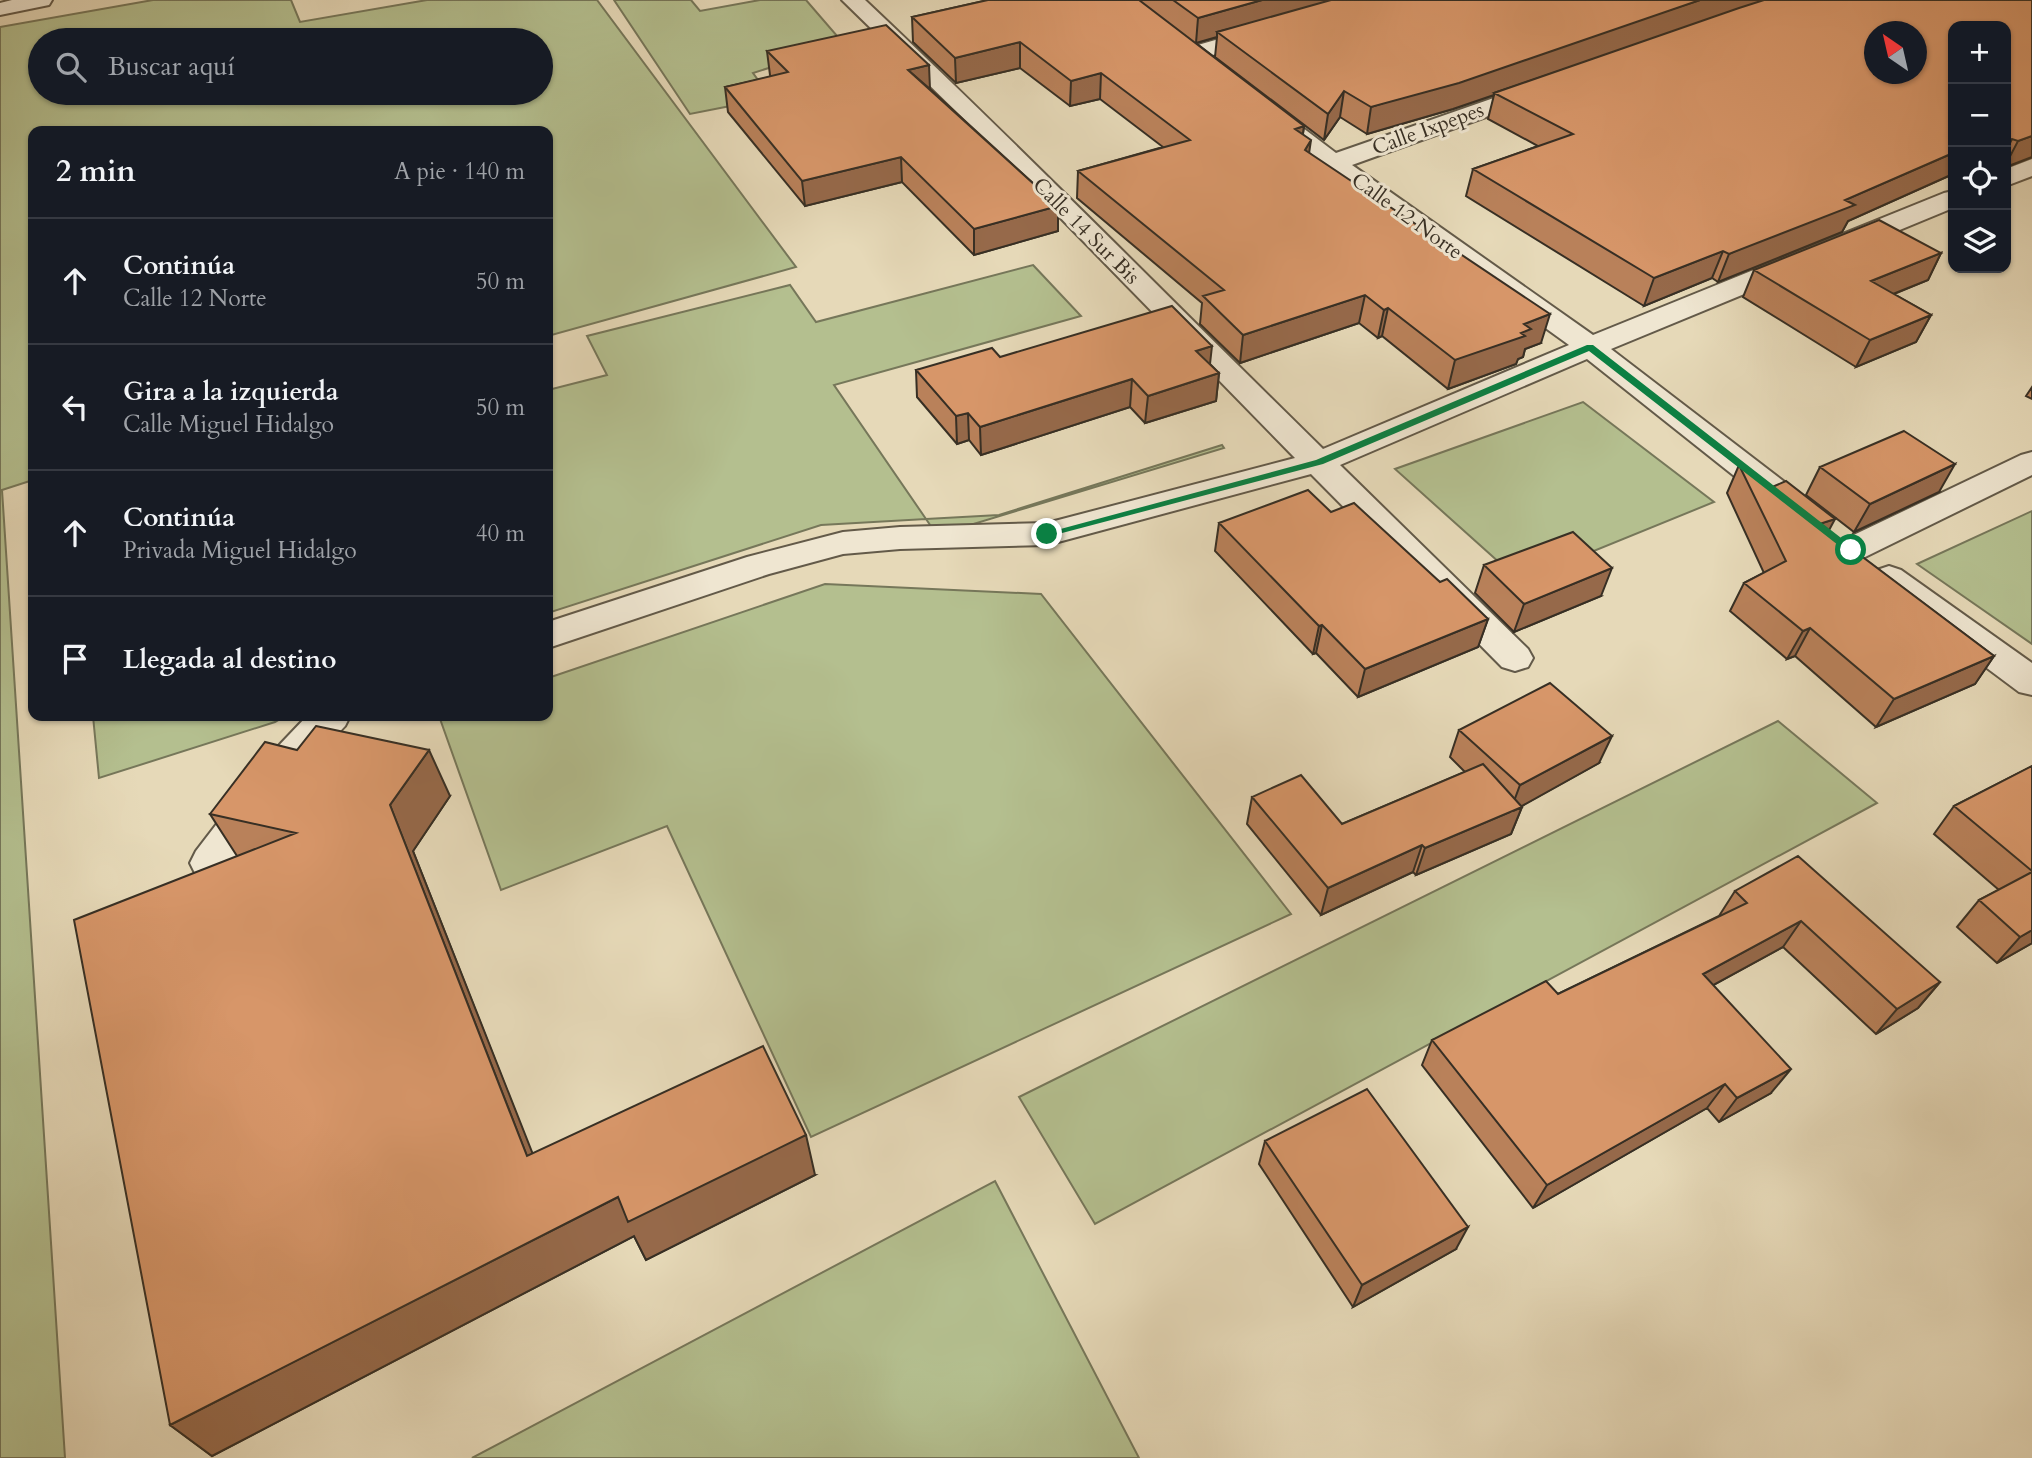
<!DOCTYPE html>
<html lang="es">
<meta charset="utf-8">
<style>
:root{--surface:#171b24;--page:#20242c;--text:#f1f3f6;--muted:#9ea1a6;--line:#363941}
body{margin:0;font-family:Cardo,serif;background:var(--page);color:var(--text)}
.controls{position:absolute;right:21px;top:21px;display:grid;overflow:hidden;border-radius:14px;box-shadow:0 2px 5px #0004}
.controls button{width:63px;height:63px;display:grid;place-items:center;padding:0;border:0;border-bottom:2px solid var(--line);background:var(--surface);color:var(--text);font:35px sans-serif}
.compass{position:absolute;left:1864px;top:21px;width:63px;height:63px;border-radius:50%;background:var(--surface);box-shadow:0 2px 5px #0004;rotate:326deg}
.stop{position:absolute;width:21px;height:21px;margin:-16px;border:5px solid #0b8043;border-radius:50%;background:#fff}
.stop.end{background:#0b8043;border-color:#fff;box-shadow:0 2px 7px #0008}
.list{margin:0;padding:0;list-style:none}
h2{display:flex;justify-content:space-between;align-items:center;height:91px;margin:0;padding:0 28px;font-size:30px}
h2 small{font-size:23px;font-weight:400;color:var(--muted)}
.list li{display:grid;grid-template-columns:46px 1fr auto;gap:21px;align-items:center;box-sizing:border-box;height:126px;padding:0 28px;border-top:2px solid var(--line)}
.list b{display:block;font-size:26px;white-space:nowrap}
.list p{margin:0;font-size:23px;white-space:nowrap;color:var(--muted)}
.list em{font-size:23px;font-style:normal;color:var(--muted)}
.icon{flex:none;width:38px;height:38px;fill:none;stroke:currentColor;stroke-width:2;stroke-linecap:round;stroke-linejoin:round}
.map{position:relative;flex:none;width:2032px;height:1458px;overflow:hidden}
.search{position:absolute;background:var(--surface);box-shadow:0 2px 5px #0004;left:28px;top:28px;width:525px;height:77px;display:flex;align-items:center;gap:18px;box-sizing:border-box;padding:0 24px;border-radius:38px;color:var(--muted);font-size:26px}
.panel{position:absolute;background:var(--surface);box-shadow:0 2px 5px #0004;left:28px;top:126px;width:525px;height:595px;border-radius:14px}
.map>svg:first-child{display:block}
.green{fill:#b4bf8f;stroke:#76775a;stroke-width:2;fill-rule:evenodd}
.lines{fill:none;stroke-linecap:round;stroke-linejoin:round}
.street-casing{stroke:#635a49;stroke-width:4}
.street{fill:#efe6d1;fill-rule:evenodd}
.wall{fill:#b9815a;stroke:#372f24;stroke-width:2}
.shaded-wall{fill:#96694a;stroke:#372f24;stroke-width:2}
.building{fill:#d79669;stroke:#372f24;stroke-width:2;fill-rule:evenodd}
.route{fill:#0b8043}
.labels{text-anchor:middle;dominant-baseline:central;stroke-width:6;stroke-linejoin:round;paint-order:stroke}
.far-street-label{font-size:21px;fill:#372f24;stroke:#efe6d1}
</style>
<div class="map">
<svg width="2032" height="1458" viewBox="0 0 2032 1458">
<rect width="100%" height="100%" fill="#e6d9b8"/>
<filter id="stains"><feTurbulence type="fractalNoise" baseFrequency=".00286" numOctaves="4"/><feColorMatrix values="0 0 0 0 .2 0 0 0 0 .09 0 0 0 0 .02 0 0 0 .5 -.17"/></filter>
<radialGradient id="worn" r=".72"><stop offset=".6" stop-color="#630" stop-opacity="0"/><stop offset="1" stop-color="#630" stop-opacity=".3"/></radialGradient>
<path class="green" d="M 153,0 L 291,0 L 300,22 L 427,0 L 597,0 L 796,267 L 548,336 L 548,131 L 33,131 L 33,480 L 2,490 L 65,1458 L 0,1458 L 0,27 ZM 40,40 L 541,40 L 541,93 L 40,93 Z
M 614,0 L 691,0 L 700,11 L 760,0 L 806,0 L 844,44 L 753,73 L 771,98 L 690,114 Z
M 1033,265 L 1081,316 L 834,385 L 926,519 L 999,515 L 1222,445 L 1224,448 L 937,535 L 926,519 L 821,525 L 548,613 L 548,390 L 607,375 L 587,336 L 790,285 L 816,322 Z
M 1583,402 L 1714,502 L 1520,581 L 1395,469 Z
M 2032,511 L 2032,644 L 1917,564 Z
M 825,584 L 1041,594 L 1291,914 L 811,1137 L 667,826 L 501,890 L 439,716 L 548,716 L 548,678 Z
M 93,716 L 285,716 L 275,722 L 99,778 Z
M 1778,721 L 1877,803 L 1095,1224 L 1019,1097 Z
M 995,1181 L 1139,1458 L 472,1458 Z"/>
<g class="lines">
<defs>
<path id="street" d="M 12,0 L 52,0 L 49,5 L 0,15 L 0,3 Z
M 842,0 L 865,0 C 1021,147 1170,299 1323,449 L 1569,345 L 1324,168 L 1262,119 L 1258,114 L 1262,109 L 1270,107 L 1278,109 L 1336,153 L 1531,85 L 1547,85 L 1551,90 L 1547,95 L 1352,165 L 1593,335 L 1944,193 L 1953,191 L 1953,208 L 1611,349 L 1825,513 L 1830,521 L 1825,529 L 1813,532 L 1801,529 L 1587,359 L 1340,465 L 1528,649 L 1533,658 L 1528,667 L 1515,671 L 1502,667 L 1311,474 L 1047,545 L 900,549 L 843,554 L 769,574 L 548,648 L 548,622 L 747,557 L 843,532 L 900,527 L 1047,523 L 1295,458 L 962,117 Z
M 1264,26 L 1272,28 L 1275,33 L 1272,38 L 1192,61 L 1184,59 L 1181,54 L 1184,49 Z
M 2032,159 L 2032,176 L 2006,186 L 2006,169 Z
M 2032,452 L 2032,475 L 1863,558 L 1851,561 L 1839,558 L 1834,550 L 1839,542 L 2021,455 Z
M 1889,566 L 1901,570 L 2032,663 L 2032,695 L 2019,692 L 1877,586 L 1872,578 L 1877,570 Z
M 307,716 L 350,716 L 345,726 L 296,778 L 226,875 L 211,880 L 196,875 L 190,863 L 196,851 L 268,757 Z"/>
</defs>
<use href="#street" class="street-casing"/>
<use href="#street" class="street"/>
</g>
<path class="wall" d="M 988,0 L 2032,0 L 2032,157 L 2006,167 L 2006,26 L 1953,26 L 1953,174 L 1848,221 L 1842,232 L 1718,282 L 1712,278 L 1644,306 L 1466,196 L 1473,169 L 1538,146 L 1488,119 L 1494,95 L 1453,109 L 1367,134 L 1340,117 L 1324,140 L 1215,57 L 1217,37 L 1196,43 L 1304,126 L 1303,134 L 1309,153 L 1541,343 L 1525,349 L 1523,357 L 1518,359 L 1516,364 L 1448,389 L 1382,336 L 1378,338 L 1359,323 L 1240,363 L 1200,324 L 1202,303 L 1077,198 L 1078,171 L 1163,147 L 1100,99 L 1070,106 L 1020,68 L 956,83 L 913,42 L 912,17 Z
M 767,51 L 930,89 L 1058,206 L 1058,231 L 974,255 L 902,182 L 805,206 L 728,112 L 725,87 L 771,77 L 770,75 Z
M 1941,253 L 1928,280 L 1894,294 L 1931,315 L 1916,342 L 1856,367 L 1743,297 L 1754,270 Z
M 1000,357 L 1210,364 L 1219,373 L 1216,401 L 1145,423 L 1130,407 L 981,455 L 969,440 L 957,444 L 917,397 L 916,370 Z
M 2032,387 L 2032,399 L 2026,396 Z
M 1739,465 L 1994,656 L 1975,684 L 1876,727 L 1795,656 L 1787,659 L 1730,611 L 1744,583 L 1764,573 L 1727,493 Z
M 1820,467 L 1939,492 L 1854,532 L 1806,495 Z
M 1331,512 L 1440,582 L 1488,619 L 1478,647 L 1358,697 L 1316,653 L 1313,654 L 1215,551 L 1219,523 Z
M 1484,565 L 1601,596 L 1514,632 L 1475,593 Z
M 1459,730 L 1599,763 L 1521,806 L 1522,807 L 1511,834 L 1416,875 L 1413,872 L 1321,915 L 1247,824 L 1252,797 L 1342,824 L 1465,772 L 1450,757 Z
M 2032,766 L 2032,943 L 1997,963 L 1957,927 L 1979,900 L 1999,890 L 1934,834 L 1954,806 Z
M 450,796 L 413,851 L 532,1154 L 815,1175 L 646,1260 L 634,1236 L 212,1456 L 170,1425 L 237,856 L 210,814 Z
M 1735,891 L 1940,982 L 1918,1008 L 1876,1034 L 1783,947 L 1713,985 L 1771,1093 L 1719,1122 L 1707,1108 L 1533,1208 L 1422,1065 L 1432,1040 L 1558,994 L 1719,916 Z
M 1265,1141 L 1456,1249 L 1353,1307 L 1259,1164 Z"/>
<path class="shaded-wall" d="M 1262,0 L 1346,0 L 1217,32 L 1217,37 L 1196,43 L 1198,18 Z
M 1700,0 L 1771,0 L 1494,93 L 1494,95 L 1453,109 L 1367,134 L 1371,107 Z
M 1020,42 L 1020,68 L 956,83 L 955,58 Z
M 929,65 L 930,89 L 908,70 Z
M 1101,73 L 1100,99 L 1070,106 L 1071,81 Z
M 1344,91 L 1340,117 L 1324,140 L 1328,114 Z
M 1304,126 L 1300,153 L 1295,129 Z
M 2032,136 L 2032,157 L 2006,167 L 2006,164 L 2018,141 Z
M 2012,139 L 2006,151 L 2006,141 Z
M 1311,140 L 1307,167 L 1305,150 Z
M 1953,153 L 1953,174 L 1848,221 L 1842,232 L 1718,282 L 1729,254 L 1845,200 Z
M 901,157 L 902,182 L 805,206 L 802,181 Z
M 1058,206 L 1058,231 L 974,255 L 974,229 Z
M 1723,251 L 1712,278 L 1644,306 L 1654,278 Z
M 1941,253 L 1928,280 L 1858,308 L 1871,281 Z
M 1365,295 L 1359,323 L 1240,363 L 1243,335 Z
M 1388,308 L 1382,336 L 1378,338 L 1384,310 Z
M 1550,314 L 1541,343 L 1525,349 L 1523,357 L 1518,359 L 1516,364 L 1448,389 L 1455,360 L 1524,324 Z
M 1931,315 L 1916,342 L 1856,367 L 1870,340 Z
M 1212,346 L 1209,373 L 1196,351 Z
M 1219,373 L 1216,401 L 1145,423 L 1148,396 Z
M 1132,379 L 1130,407 L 981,455 L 980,427 Z
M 968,413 L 969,440 L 957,444 L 956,416 Z
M 1955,464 L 1939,492 L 1854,532 L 1870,504 Z
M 1835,519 L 1820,547 L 1819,524 Z
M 1612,568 L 1601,596 L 1514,632 L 1524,604 Z
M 1488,619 L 1478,647 L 1358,697 L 1365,669 Z
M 1322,625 L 1316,653 L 1313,654 L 1319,626 Z
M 1810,628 L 1795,656 L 1787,659 L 1803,631 Z
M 1994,656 L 1975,684 L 1876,727 L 1894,699 Z
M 1612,736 L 1599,763 L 1513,811 L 1522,807 L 1511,834 L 1416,875 L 1425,848 L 1510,812 L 1520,785 Z
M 429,750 L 450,796 L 413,851 L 549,1195 L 527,1156 L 390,805 Z
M 1422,845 L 1413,872 L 1321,915 L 1328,888 Z
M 1801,921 L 1783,947 L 1686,1000 L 1703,974 Z
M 2032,930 L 2032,943 L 1997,963 L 2020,937 Z
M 1940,982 L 1918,1008 L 1876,1034 L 1897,1009 Z
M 1791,1069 L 1771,1093 L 1719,1122 L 1737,1098 Z
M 1725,1084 L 1707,1108 L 1533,1208 L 1547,1185 Z
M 806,1135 L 815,1175 L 646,1260 L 634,1236 L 212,1456 L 170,1425 L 618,1197 Z
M 1468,1227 L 1456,1249 L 1353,1307 L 1362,1285 Z"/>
<path class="building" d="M 988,0 L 1139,0 L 1304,126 L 1295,129 L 1311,140 L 1305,150 L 1550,314 L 1524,324 L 1531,329 L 1521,333 L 1525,336 L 1455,360 L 1388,308 L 1384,310 L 1365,295 L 1243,335 L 1203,296 L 1224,290 L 1078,171 L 1190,140 L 1101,73 L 1071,81 L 1020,42 L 955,58 L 912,17 Z
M 1173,0 L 1262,0 L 1198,18 Z
M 1331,0 L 1700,0 L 1459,83 L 1371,107 L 1344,91 L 1328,114 L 1217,32 Z
M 1764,0 L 2032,0 L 2032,136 L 2018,141 L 2012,139 L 2006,141 L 2006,26 L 1953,26 L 1953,153 L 1845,200 L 1855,205 L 1729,254 L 1723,251 L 1654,278 L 1473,169 L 1573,134 L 1494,93 L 1739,8 ZM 1874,32 L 1916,32 L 1916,74 L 1874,74 Z
M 886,25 L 929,65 L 908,70 L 1058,206 L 974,229 L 901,157 L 802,181 L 725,87 L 788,72 L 767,51 Z
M 1879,220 L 1941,253 L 1871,281 L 1931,315 L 1870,340 L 1754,270 Z
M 1172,306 L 1212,346 L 1196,351 L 1219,373 L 1148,396 L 1132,379 L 980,427 L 968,413 L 956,416 L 916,370 L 992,348 L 1000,357 Z
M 1904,431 L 1955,464 L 1870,504 L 1820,467 Z
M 1739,465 L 1770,488 L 1786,481 L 1835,519 L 1819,524 L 1994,656 L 1894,699 L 1810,628 L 1803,631 L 1744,583 L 1786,561 Z
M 1308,490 L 1331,512 L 1354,503 L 1440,582 L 1447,579 L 1488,619 L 1365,669 L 1322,625 L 1319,626 L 1219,523 Z
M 1573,532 L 1612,568 L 1524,604 L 1484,565 Z
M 1550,683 L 1612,736 L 1520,785 L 1459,730 Z
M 316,726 L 429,750 L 390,805 L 527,1156 L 763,1046 L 806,1135 L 628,1222 L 618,1197 L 170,1425 L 74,920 L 296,833 L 210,814 L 265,742 L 297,750 Z
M 1483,764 L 1522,807 L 1425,848 L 1422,845 L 1328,888 L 1252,797 L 1301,775 L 1342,824 Z
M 2032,766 L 2032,871 L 1954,806 Z
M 1798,856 L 1940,982 L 1897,1009 L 1801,921 L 1703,974 L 1791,1069 L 1737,1098 L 1725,1084 L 1547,1185 L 1432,1040 L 1546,981 L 1558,994 L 1747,903 L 1735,891 Z
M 2032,872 L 2032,930 L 2020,937 L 1979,900 Z
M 1367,1089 L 1468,1227 L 1362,1285 L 1265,1141 Z"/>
<path class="route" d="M 1587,345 L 1593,345 L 1854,548 L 1854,552 L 1847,552 L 1589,351 L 1323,464 L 1047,537 L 1042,534 L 1316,460 Z"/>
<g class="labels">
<g class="far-street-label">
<text transform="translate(1428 129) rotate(-20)">Calle Ixpepes</text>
<text transform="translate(1407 216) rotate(36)">Calle 12 Norte</text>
<text transform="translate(1086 231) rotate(45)">Calle 14 Sur Bis</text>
</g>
</g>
<rect width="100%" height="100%" filter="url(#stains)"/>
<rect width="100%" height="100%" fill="url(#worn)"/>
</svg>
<div class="controls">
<button>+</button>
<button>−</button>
<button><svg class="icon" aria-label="locate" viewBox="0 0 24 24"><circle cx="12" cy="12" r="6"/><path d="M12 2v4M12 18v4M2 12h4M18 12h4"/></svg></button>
<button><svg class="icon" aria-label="layers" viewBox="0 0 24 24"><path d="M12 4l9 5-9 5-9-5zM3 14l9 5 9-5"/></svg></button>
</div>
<svg class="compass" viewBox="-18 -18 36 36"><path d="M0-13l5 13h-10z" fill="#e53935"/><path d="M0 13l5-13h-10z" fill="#9ea1a6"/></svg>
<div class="stop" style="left:1851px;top:550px"></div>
<div class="stop end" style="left:1047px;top:534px"></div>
<div class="search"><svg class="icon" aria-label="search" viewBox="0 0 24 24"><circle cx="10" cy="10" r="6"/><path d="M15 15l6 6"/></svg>Buscar aquí</div>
<section class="panel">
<h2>2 min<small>A pie · 140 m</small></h2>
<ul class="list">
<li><svg class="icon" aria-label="ahead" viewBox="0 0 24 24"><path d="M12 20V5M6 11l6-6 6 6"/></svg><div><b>Continúa</b><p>Calle 12 Norte</p></div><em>50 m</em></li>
<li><svg class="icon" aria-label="left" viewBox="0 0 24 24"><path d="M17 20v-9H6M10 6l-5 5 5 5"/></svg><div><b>Gira a la izquierda</b><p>Calle Miguel Hidalgo</p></div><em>50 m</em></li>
<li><svg class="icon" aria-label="ahead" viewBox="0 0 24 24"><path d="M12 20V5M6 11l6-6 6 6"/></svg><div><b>Continúa</b><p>Privada Miguel Hidalgo</p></div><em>40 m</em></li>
<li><svg class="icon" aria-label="arrive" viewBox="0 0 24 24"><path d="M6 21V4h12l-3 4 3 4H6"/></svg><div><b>Llegada al destino</b></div></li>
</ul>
</section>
</div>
